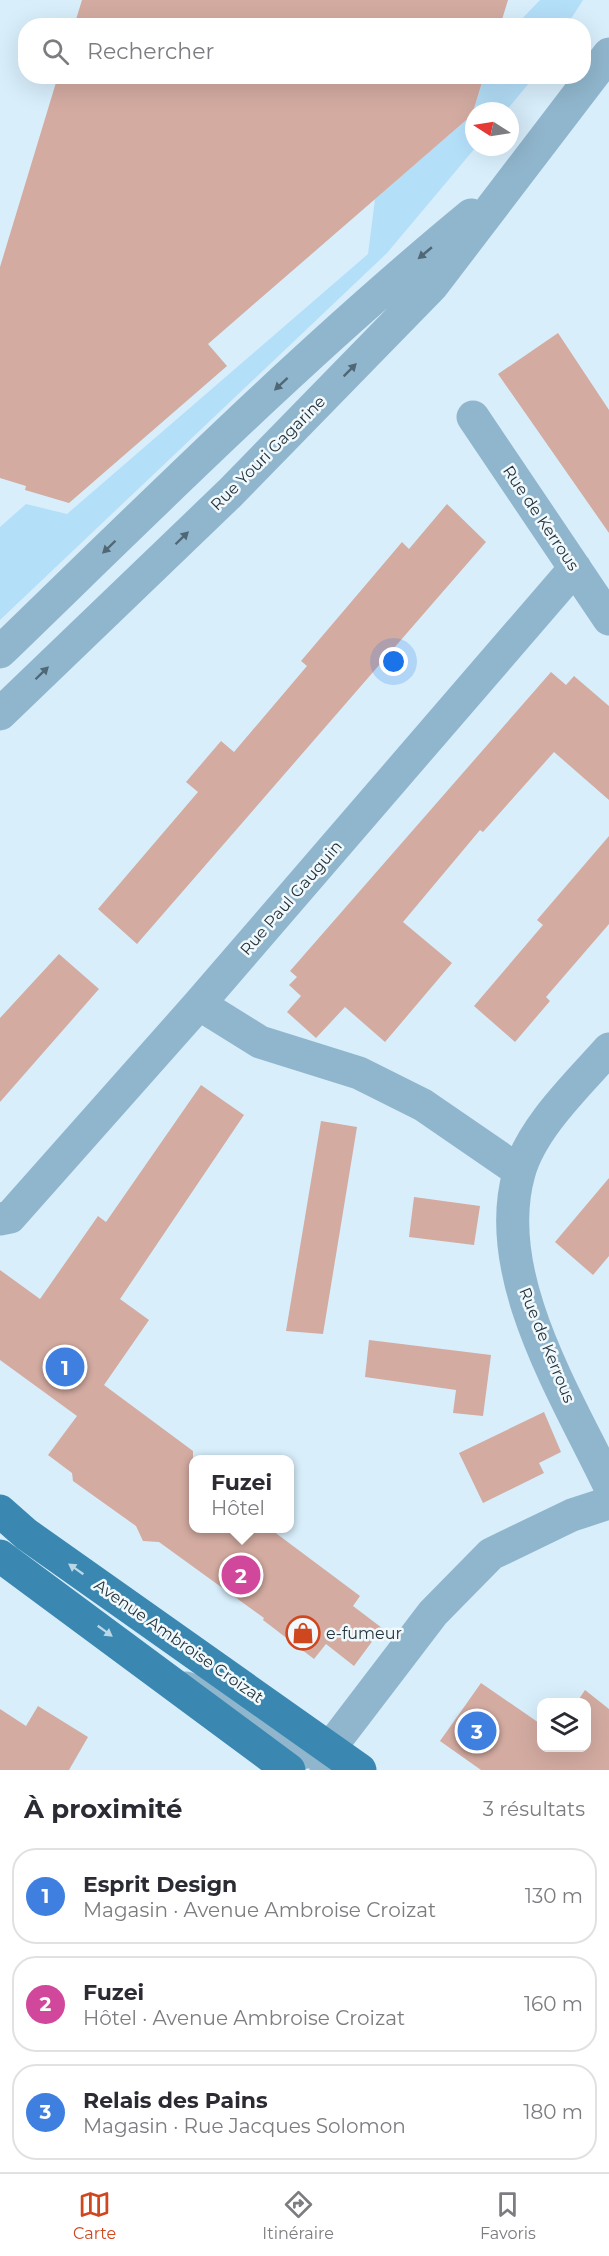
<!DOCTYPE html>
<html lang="fr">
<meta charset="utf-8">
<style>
:root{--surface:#fff;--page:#f7f7f7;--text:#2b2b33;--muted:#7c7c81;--line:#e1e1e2;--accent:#cf471f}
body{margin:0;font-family:Montserrat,sans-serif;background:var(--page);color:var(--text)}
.controls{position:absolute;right:18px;bottom:18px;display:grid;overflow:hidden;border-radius:12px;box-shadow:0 6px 24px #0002}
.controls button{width:54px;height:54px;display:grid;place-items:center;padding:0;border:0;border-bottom:2px solid var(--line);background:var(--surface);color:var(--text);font:30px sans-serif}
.compass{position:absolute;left:465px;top:102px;width:54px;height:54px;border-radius:50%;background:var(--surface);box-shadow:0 6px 24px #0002;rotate:282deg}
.you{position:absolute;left:394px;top:662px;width:21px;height:21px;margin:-15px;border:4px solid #fff;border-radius:50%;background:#1a73e8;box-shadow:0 0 0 9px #1a73e833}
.badge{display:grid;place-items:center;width:39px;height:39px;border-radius:50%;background:var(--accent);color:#fff;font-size:20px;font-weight:700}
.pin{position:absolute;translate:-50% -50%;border:3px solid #fff;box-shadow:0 2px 6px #0006}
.popup{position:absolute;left:189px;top:1455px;width:105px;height:78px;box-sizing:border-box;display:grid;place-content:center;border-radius:12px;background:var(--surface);filter:drop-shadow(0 2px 4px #0005);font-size:20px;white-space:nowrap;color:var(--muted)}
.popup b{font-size:22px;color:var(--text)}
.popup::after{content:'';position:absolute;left:50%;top:100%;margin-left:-12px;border:12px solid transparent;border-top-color:var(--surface)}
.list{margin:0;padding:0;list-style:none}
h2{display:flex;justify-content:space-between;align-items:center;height:78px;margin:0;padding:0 24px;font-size:26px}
h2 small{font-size:20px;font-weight:400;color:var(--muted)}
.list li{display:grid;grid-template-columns:39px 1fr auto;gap:18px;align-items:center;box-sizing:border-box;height:96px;margin:0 12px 12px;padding:0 12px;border:2px solid var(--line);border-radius:24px}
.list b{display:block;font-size:22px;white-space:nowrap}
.list p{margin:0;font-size:20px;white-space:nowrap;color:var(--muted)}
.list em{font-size:20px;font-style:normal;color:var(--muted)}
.icon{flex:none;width:33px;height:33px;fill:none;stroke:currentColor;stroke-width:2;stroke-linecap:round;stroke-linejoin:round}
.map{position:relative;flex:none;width:609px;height:1770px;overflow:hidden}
.search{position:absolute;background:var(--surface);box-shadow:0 6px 24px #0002;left:18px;right:18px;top:18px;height:66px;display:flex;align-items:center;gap:15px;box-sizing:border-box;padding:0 21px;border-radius:24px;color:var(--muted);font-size:22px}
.sheet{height:402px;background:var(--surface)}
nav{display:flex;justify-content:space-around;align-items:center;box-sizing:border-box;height:84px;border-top:2px solid var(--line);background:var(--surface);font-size:16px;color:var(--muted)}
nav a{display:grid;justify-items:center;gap:3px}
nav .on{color:var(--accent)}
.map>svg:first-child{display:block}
.green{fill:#b4dff9}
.building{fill:#d3aba1}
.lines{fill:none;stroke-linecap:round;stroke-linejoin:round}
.minor{stroke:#90b6cd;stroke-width:33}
.major{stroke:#3a88b2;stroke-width:33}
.oneway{fill:#506876}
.oneway2{fill:#bad7e6}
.labels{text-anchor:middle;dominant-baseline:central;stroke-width:5;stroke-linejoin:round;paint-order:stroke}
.street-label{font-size:16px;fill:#25343c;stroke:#f1f9fd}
.poi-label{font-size:16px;fill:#25343c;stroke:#f1f9fd;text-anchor:start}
</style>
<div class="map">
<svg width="609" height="1770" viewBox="0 0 609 1770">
<rect width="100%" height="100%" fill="#d8eefb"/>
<path class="green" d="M 540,0 L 583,0 L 567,25 L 516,25 Z
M 484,77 L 534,77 L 506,111 L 474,111 L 474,147 L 476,147 L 387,253 L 0,620 L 0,527 L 26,504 L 67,514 L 368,254 L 375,199 L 472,115 Z"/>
<path class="building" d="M 82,0 L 508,0 L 500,26 L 74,26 Z
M 58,76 L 484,76 L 472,115 L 208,344 L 227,366 L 69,503 L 25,490 L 26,486 L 0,478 L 0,267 Z
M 558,333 L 609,410 L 609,533 L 498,374 Z
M 447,504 L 486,542 L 137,944 L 98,909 L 198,792 L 186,782 L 221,741 L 234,752 L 307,666 L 301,661 L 369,581 L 402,542 L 409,549 Z
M 551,672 L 566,685 L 574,676 L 609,706 L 609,800 L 554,752 L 483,832 L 480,830 L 403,922 L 452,963 L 385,1042 L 345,1007 L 316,1038 L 287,1012 L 301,996 L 289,985 L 297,977 L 290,971 Z
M 609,836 L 609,924 L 546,997 L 550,1001 L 515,1042 L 474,1006 L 543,925 L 537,920 Z
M 59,954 L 99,989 L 0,1102 L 0,1018 Z
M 201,1085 L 244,1115 L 120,1299 L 149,1320 L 104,1385 L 193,1451 L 193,1528 L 269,1528 L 360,1596 L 353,1606 L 382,1628 L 354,1666 L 326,1644 L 314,1659 L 263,1620 L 264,1618 L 159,1542 L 143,1541 L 136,1526 L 73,1481 L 72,1473 L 48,1455 L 77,1416 L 0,1360 L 0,1270 L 40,1299 L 98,1216 L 106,1222 Z
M 321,1121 L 357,1127 L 323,1334 L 286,1331 Z
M 609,1178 L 609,1256 L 593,1275 L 555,1242 Z
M 414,1197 L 480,1206 L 474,1245 L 409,1237 Z
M 369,1340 L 491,1355 L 483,1416 L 453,1413 L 456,1390 L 365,1377 Z
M 544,1412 L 561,1452 L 539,1463 L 544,1473 L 483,1503 L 459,1453 Z
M 481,1683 L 542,1725 L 542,1748 L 586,1748 L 586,1702 L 577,1702 L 585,1690 L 609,1709 L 609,1770 L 481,1770 L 440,1741 Z
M 38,1706 L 88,1737 L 69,1770 L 0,1770 L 0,1709 L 26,1726 Z"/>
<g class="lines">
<path class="minor" d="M 473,417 L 609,619
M 0,652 C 154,503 306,351 471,215
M 0,714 L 230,493 L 432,286 L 609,54
M 199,1004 L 260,1042 L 359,1073 L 423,1105 L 519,1171
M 609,1049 C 579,1083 531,1128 519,1173 C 490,1275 566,1395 609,1485
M 0,1219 L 10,1217 L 199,1004 L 575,568
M 186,1688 L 242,1709 L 301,1753 L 330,1748
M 326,1770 L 330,1748 L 433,1613 L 491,1554 L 572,1515 L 609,1503"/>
<path class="major" d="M 0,1511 L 26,1534 L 360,1770
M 0,1556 L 289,1770"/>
</g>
<defs><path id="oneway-solid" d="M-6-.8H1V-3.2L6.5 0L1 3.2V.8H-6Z" transform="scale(1.5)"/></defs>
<g class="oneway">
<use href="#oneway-solid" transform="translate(425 253) rotate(140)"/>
<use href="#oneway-solid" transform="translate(350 370) rotate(-45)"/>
<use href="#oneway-solid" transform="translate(281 384) rotate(137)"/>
<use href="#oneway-solid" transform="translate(182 538) rotate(-44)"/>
<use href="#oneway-solid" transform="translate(109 547) rotate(136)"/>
<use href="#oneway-solid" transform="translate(42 673) rotate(-44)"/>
</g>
<g class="oneway2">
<use href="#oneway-solid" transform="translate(76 1569) rotate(-145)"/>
<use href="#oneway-solid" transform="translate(105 1631) rotate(36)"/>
</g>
<defs>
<symbol id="shop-ring" viewBox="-11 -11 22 22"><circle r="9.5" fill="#f1f9fd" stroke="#cf471f" stroke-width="1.5"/><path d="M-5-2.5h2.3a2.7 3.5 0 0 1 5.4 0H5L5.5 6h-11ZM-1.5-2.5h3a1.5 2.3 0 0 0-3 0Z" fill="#cf471f"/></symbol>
</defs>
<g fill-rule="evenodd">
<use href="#shop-ring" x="284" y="1614" width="38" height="38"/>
</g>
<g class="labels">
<g class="street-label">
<text transform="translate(268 453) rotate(-45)">Rue Youri Gagarine</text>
<text transform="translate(541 518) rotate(56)">Rue de Kerrous</text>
<text transform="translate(291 898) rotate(-49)">Rue Paul Gauguin</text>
<text transform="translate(547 1345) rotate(68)">Rue de Kerrous</text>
<text transform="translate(179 1641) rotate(35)">Avenue Ambroise Croizat</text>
</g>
<g class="poi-label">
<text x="326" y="1633">e-fumeur</text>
</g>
</g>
</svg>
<div class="controls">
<button><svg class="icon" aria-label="layers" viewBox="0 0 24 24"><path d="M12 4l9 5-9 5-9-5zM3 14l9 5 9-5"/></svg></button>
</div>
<svg class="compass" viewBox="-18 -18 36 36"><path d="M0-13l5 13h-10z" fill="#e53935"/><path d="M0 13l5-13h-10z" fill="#7c7c81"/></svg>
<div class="you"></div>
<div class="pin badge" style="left:65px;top:1367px;background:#3f7fe0">1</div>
<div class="pin badge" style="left:241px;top:1575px;background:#d1479c">2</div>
<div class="popup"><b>Fuzei</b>Hôtel</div>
<div class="pin badge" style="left:477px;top:1731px;background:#3f7fe0">3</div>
<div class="search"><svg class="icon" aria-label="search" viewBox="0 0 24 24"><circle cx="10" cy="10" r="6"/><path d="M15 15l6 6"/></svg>Rechercher</div>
</div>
<section class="sheet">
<h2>À proximité<small>3 résultats</small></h2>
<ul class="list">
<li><span class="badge" style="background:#3f7fe0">1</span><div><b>Esprit Design</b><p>Magasin · Avenue Ambroise Croizat</p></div><em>130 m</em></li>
<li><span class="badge" style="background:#d1479c">2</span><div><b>Fuzei</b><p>Hôtel · Avenue Ambroise Croizat</p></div><em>160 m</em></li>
<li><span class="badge" style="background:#3f7fe0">3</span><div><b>Relais des Pains</b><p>Magasin · Rue Jacques Solomon</p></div><em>180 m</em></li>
</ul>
</section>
<nav>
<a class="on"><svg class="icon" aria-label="map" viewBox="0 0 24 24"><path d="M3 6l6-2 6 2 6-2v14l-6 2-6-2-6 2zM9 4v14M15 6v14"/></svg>Carte</a>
<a><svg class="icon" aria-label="directions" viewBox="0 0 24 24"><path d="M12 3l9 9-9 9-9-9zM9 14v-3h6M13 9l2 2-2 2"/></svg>Itinéraire</a>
<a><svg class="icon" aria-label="saved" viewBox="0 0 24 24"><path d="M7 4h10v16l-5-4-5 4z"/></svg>Favoris</a>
</nav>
